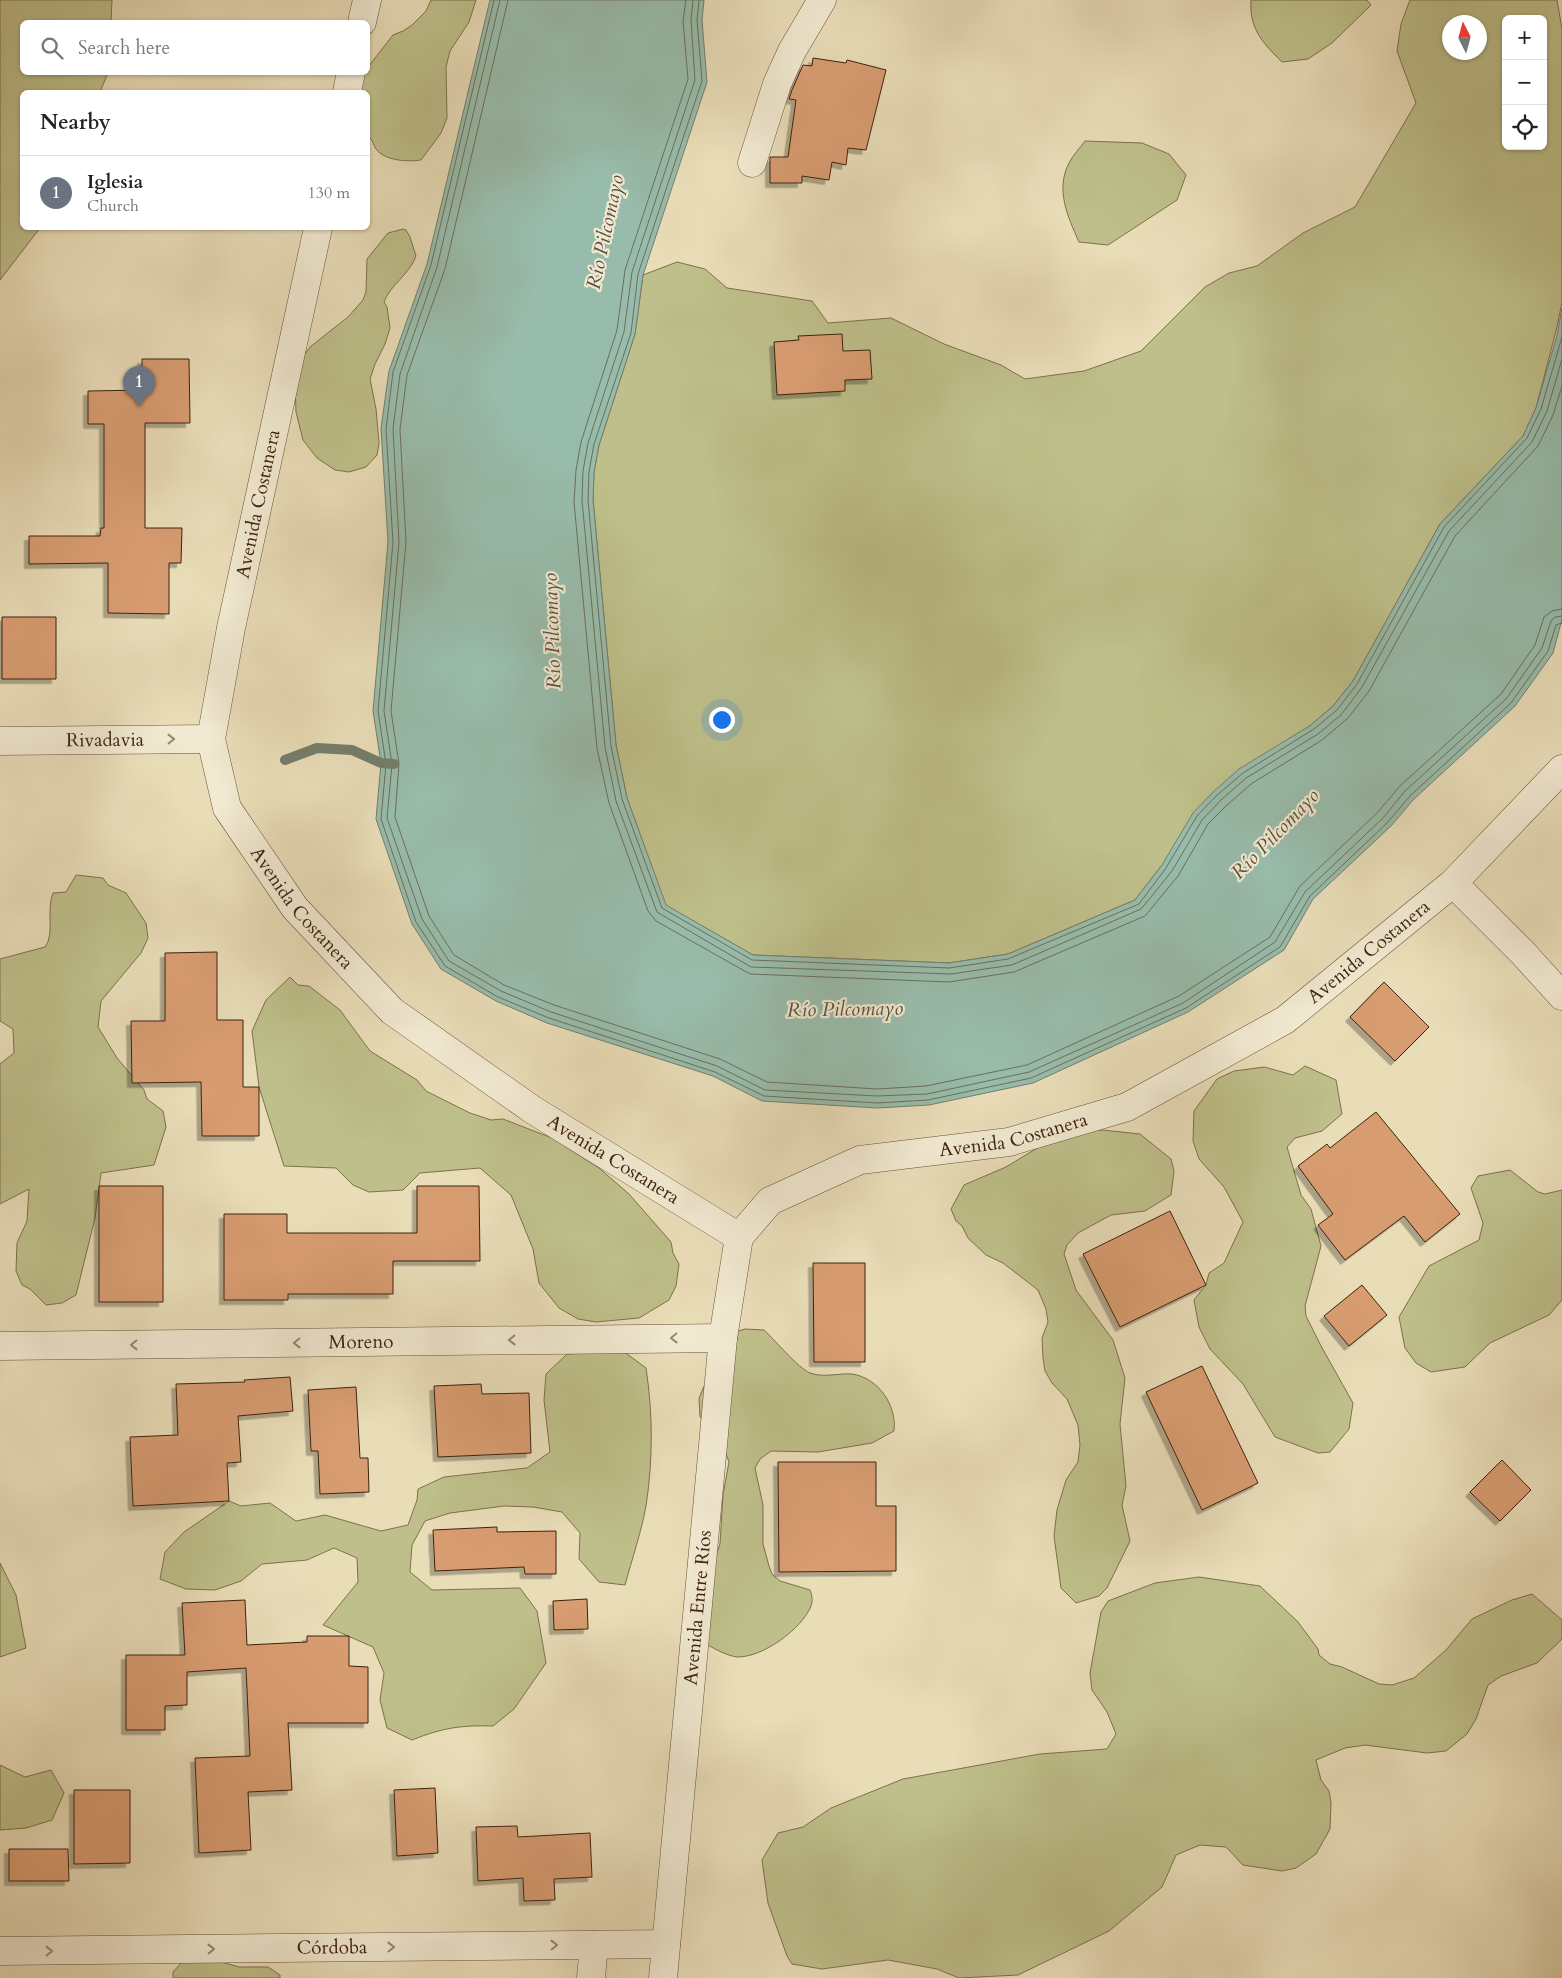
<!DOCTYPE html>
<meta charset="utf-8">
<style>
:root{--surface:#fff;--page:#f2f2f2;--text:#222;--muted:#767676;--line:#e0e0e0;--accent:#8f2418}
body{margin:0;font-family:Cardo,serif;background:var(--page);color:var(--text)}
.controls{position:absolute;right:15px;top:15px;display:grid;overflow:hidden;border-radius:8px;box-shadow:0 1px 4px #0004}
.controls button{width:45px;height:45px;display:grid;place-items:center;padding:0;border:0;border-bottom:1px solid var(--line);background:var(--surface);color:var(--text);font:25px sans-serif}
.compass{position:absolute;left:1442px;top:15px;width:45px;height:45px;border-radius:50%;background:var(--surface);box-shadow:0 1px 4px #0004;rotate:354deg}
.you{position:absolute;left:721px;top:719px;width:18px;height:18px;margin:-12px;border:4px solid #fff;border-radius:50%;background:#1a73e8;box-shadow:0 0 0 8px #1a73e833}
.badge{display:grid;place-items:center;width:32px;height:32px;border-radius:50%;background:var(--accent);color:#fff;font-size:16px;font-weight:700}
.pin{position:absolute;translate:-50% -41px;filter:drop-shadow(0 1px 2px #0008)}
.pin::after{content:'';position:absolute;top:26px;width:18px;height:15px;background:inherit;clip-path:polygon(0 0,100% 0,50% 100%)}
.list{margin:0;padding:0;list-style:none}
h2{display:flex;justify-content:space-between;align-items:center;height:65px;margin:0;padding:0 20px;font-size:21px}
h2 small{font-size:16px;font-weight:400;color:var(--muted)}
.list li{display:grid;grid-template-columns:32px 1fr auto;gap:15px;align-items:center;box-sizing:border-box;height:75px;padding:0 20px;border-top:1px solid var(--line)}
.list b{display:block;font-size:19px;white-space:nowrap}
.list p{margin:0;font-size:16px;white-space:nowrap;color:var(--muted)}
.list em{font-size:16px;font-style:normal;color:var(--muted)}
.icon{flex:none;width:28px;height:28px;fill:none;stroke:currentColor;stroke-width:2;stroke-linecap:round;stroke-linejoin:round}
.map{position:relative;flex:none;width:1562px;height:1978px;overflow:hidden}
.search{position:absolute;background:var(--surface);box-shadow:0 1px 4px #0004;left:20px;top:20px;width:350px;height:55px;display:flex;align-items:center;gap:12px;box-sizing:border-box;padding:0 18px;border-radius:8px;color:var(--muted);font-size:19px}
.panel{position:absolute;background:var(--surface);box-shadow:0 1px 4px #0004;left:20px;top:90px;width:350px;height:140px;border-radius:8px}
.map>svg:first-child{display:block}
.green{fill:#bebf8a;stroke:#7e704c;fill-rule:evenodd}
.water{fill:#98bcab;stroke:#747e6c}
.lines{fill:none;stroke-linecap:round;stroke-linejoin:round}
.shore{stroke:#6a6f5c;stroke-width:1}
.stream{stroke:#747e6c;stroke-width:10}
.building{fill:#d89c71;stroke:#3d220e;filter:url(#shadow)}
.minor-casing{stroke:#685138;stroke-width:29}
.minor{stroke:#f1e9d1;stroke-width:28}
.oneway{stroke:#978670}
.labels{text-anchor:middle;dominant-baseline:central;stroke-width:4.5;stroke-linejoin:round;paint-order:stroke}
.street-label{font-size:19px;fill:#3d220e;stroke:#f1e9d1}
.water-label{font-size:20px;font-style:italic;fill:#58503d;stroke:#f1e9d1}
</style>
<div class="map">
<svg width="1562" height="1978" viewBox="0 0 1562 1978">
<defs>
<filter id="shadow"><feDropShadow dx="-4.5" dy="4.5" stdDeviation="0" flood-color="#0004"/></filter>
</defs>
<rect width="100%" height="100%" fill="#e9ddb8"/>
<filter id="stains"><feTurbulence type="fractalNoise" baseFrequency=".004" numOctaves="4"/><feColorMatrix values="0 0 0 0 .2 0 0 0 0 .09 0 0 0 0 .02 0 0 0 .5 -.17"/></filter>
<radialGradient id="worn" r=".72"><stop offset=".6" stop-color="#630" stop-opacity="0"/><stop offset="1" stop-color="#630" stop-opacity=".3"/></radialGradient>
<path class="green" d="M 0,0 L 112,0 L 111,22 L 22,22 L 22,72 L 107,73 L 107,75 L 100,92 L 22,92 L 22,228 L 40,228 L 0,280 Z
M 431,0 L 476,0 L 469,22 L 450,51 L 446,67 L 447,118 L 441,133 L 421,160 C 408,162 385,161 376,149 C 373,144 373,140 368,136 L 368,92 L 361,92 L 363,73 L 368,72 L 368,67 L 393,35 L 403,31 L 412,25 L 426,11 Z
M 1251,0 L 1367,0 L 1371,5 L 1332,43 L 1308,59 L 1282,62 C 1263,43 1249,29 1251,0 Z
M 1410,0 L 1557,0 L 1562,29 L 1562,302 L 1557,327 L 1536,408 L 1523,436 L 1440,524 L 1353,681 L 1333,706 L 1311,725 L 1162,865 L 1135,900 L 1008,954 L 949,963 L 753,955 L 665,905 L 627,798 L 616,745 L 593,500 L 594,472 L 599,445 L 635,334 L 643,275 L 677,262 L 705,269 L 727,288 L 812,301 L 828,323 L 891,318 L 944,344 L 1001,365 L 1025,379 L 1084,371 L 1141,351 L 1205,287 L 1229,273 L 1257,266 L 1303,233 L 1355,207 L 1416,103 L 1397,51 L 1401,24 ZM 1506,19 L 1543,19 L 1543,146 L 1506,146 ZM 1450,22 L 1480,22 L 1480,52 L 1450,52 Z
M 1085,141 L 1142,143 L 1169,154 L 1186,175 L 1177,200 L 1108,245 L 1079,242 C 1068,217 1055,190 1069,163 C 1073,155 1080,148 1085,141 Z
M 403,229 L 406,230 L 410,237 L 416,256 C 410,274 390,285 384,302 L 387,307 L 390,328 L 385,344 L 375,364 L 370,379 L 376,409 L 379,443 L 377,455 L 366,467 L 349,472 L 335,470 L 317,458 L 303,440 L 296,412 L 295,383 L 305,354 L 310,347 L 348,317 L 363,300 L 366,292 L 367,259 L 388,233 Z
M 76,875 L 103,878 L 108,885 L 126,893 L 146,923 L 148,938 L 141,953 L 101,1001 L 98,1027 L 117,1058 L 144,1090 L 147,1099 L 163,1111 L 166,1127 L 154,1165 L 101,1173 L 95,1218 L 76,1295 L 62,1303 L 46,1305 L 30,1289 L 22,1285 L 16,1271 L 17,1243 L 27,1221 L 29,1189 L 0,1204 L 0,1064 L 14,1053 L 13,1029 L 0,1021 L 0,959 L 45,947 C 55,934 46,911 53,893 L 66,892 Z
M 290,977 L 298,985 L 309,986 L 340,1010 L 370,1051 L 417,1080 L 426,1091 L 470,1113 L 491,1120 L 503,1119 L 552,1138 L 599,1168 L 629,1194 L 671,1242 L 673,1253 L 679,1264 L 676,1286 L 669,1300 L 639,1318 L 596,1322 L 578,1319 L 559,1308 L 539,1283 L 533,1249 L 511,1195 L 480,1168 L 420,1173 L 403,1190 L 369,1192 L 353,1185 L 336,1168 L 284,1166 L 259,1087 L 252,1031 L 266,1000 Z
M 1305,1066 L 1336,1080 L 1342,1114 L 1322,1131 L 1295,1138 L 1287,1147 L 1301,1195 L 1311,1209 L 1321,1246 L 1305,1306 L 1306,1316 L 1321,1346 L 1353,1403 L 1349,1429 L 1330,1452 L 1318,1453 L 1275,1437 L 1243,1384 L 1210,1349 L 1199,1327 L 1194,1300 L 1206,1285 L 1209,1273 L 1224,1263 L 1243,1222 L 1224,1187 L 1199,1159 L 1193,1141 L 1194,1111 L 1217,1079 L 1234,1071 L 1264,1067 L 1293,1075 Z
M 1102,1130 L 1140,1134 L 1171,1159 L 1174,1171 L 1171,1195 L 1145,1211 L 1111,1215 L 1078,1233 L 1067,1245 L 1064,1254 L 1076,1290 L 1113,1340 L 1125,1378 L 1120,1424 L 1126,1486 L 1122,1505 L 1130,1541 L 1107,1588 L 1099,1596 L 1076,1603 L 1061,1588 L 1054,1536 L 1057,1510 L 1066,1480 L 1078,1462 L 1080,1445 L 1078,1425 L 1067,1399 L 1052,1383 L 1045,1371 L 1043,1358 L 1042,1338 L 1048,1322 L 1046,1309 L 1038,1290 L 1003,1263 L 986,1255 L 968,1238 L 962,1226 L 956,1221 L 951,1209 L 964,1185 L 1006,1167 L 1044,1144 L 1079,1132 Z
M 1510,1170 L 1538,1192 L 1545,1194 L 1562,1190 L 1562,1300 L 1549,1315 L 1490,1343 L 1465,1367 L 1431,1372 L 1416,1363 L 1405,1348 L 1399,1317 L 1429,1266 L 1479,1240 L 1483,1223 L 1471,1188 L 1478,1176 Z
M 745,1329 L 764,1330 C 775,1340 798,1368 810,1373 C 823,1378 839,1373 852,1374 C 879,1378 897,1406 894,1431 L 872,1443 L 818,1452 L 771,1451 L 760,1459 L 755,1468 L 763,1505 L 763,1544 L 769,1566 L 772,1574 L 780,1581 L 810,1590 C 812,1595 813,1600 811,1606 C 802,1629 763,1657 738,1657 C 727,1656 715,1649 706,1644 L 711,1562 L 717,1553 L 720,1544 L 723,1495 L 729,1462 L 720,1439 L 700,1417 L 699,1398 L 705,1384 L 717,1365 L 735,1332 Z
M 623,1351 L 646,1368 C 653,1414 653,1460 646,1506 C 641,1533 632,1559 625,1585 L 599,1582 L 579,1559 L 580,1533 L 562,1512 L 533,1507 L 504,1506 L 450,1513 L 425,1521 L 412,1545 L 410,1572 L 432,1590 L 520,1588 L 537,1611 L 546,1663 L 514,1709 L 493,1726 C 460,1725 442,1728 412,1740 L 387,1728 L 380,1700 L 384,1673 L 373,1647 L 323,1625 L 358,1582 L 357,1558 L 334,1548 L 307,1560 L 262,1564 L 241,1581 L 215,1590 L 186,1589 L 160,1579 L 165,1552 L 184,1532 L 229,1501 L 241,1506 L 270,1503 L 296,1521 L 325,1515 L 381,1531 L 408,1525 L 417,1500 L 418,1489 L 444,1477 L 527,1468 L 550,1452 L 544,1400 L 546,1374 L 567,1354 Z
M 0,1563 L 16,1595 L 26,1648 L 0,1657 Z
M 1199,1577 L 1260,1586 L 1298,1622 L 1318,1649 L 1319,1655 L 1330,1664 L 1342,1667 L 1379,1684 L 1392,1685 L 1414,1678 L 1446,1650 L 1472,1619 L 1512,1600 L 1532,1594 L 1562,1620 L 1562,1639 L 1537,1663 L 1501,1676 L 1488,1685 L 1476,1719 L 1467,1734 L 1446,1751 L 1427,1753 L 1365,1745 L 1345,1748 L 1316,1760 L 1321,1780 L 1329,1791 L 1331,1803 L 1330,1829 L 1316,1854 L 1296,1868 L 1282,1871 L 1243,1865 L 1226,1847 L 1200,1845 L 1176,1855 L 1162,1887 L 1109,1931 L 1018,1975 L 959,1978 L 937,1969 L 888,1960 L 822,1969 L 792,1964 L 787,1956 L 768,1903 L 762,1860 L 778,1833 L 803,1827 L 831,1808 L 903,1779 L 1040,1754 L 1107,1749 L 1116,1734 L 1107,1712 L 1092,1690 L 1090,1673 L 1101,1612 L 1108,1601 L 1155,1583 Z
M 0,1765 L 25,1777 L 51,1770 L 64,1793 L 52,1820 L 26,1828 L 0,1830 Z
M 211,1959 L 239,1967 L 268,1967 L 280,1975 L 280,1978 L 173,1978 L 173,1972 L 183,1961 Z"/>
<path class="water" d="M 490,0 L 704,0 L 702,20 L 707,82 L 643,275 L 635,334 L 599,445 L 594,472 L 593,500 L 616,745 L 627,798 L 666,905 L 753,955 L 949,963 L 1008,954 L 1135,900 L 1162,865 L 1193,813 L 1213,792 L 1239,769 L 1311,725 L 1333,706 L 1353,681 L 1440,524 L 1523,436 L 1536,408 L 1557,335 L 1562,308 L 1562,619 L 1553,653 L 1515,706 L 1413,800 L 1391,826 L 1313,899 L 1284,950 L 1188,1012 L 1033,1083 L 929,1105 L 877,1108 L 762,1101 L 713,1076 L 547,1023 L 496,1001 L 441,969 L 412,924 L 376,819 L 381,763 L 373,711 L 388,542 L 381,428 L 389,371 L 427,264 Z"/>
<g class="lines">
<path class="shore" d="M 494,0 L 431,265 L 393,372 L 386,429 L 393,542 L 378,711 L 386,764 L 381,819 L 416,922 L 445,966 L 498,997 L 549,1018 L 715,1072 L 764,1096 L 877,1103 L 928,1100 L 1031,1078 L 1186,1008 L 1280,947 L 1310,896 L 1387,823 L 1410,796 L 1511,703 L 1548,651 L 1556,625 L 1562,623
M 500,0 L 437,267 L 400,374 L 393,429 L 399,542 L 384,711 L 392,764 L 387,818 L 422,919 L 449,961 L 501,991 L 551,1012 L 717,1066 L 765,1090 L 877,1096 L 927,1094 L 1029,1072 L 1183,1003 L 1275,942 L 1305,892 L 1383,818 L 1405,791 L 1506,699 L 1542,648 L 1551,621 L 1555,617 L 1562,616
M 508,0 L 445,269 L 407,375 L 400,429 L 406,542 L 391,711 L 399,764 L 395,817 L 429,916 L 454,955 L 504,985 L 554,1005 L 720,1059 L 767,1082 L 877,1089 L 926,1086 L 1027,1065 L 1179,996 L 1270,937 L 1300,886 L 1377,813 L 1400,786 L 1501,694 L 1535,645 L 1544,617 L 1552,611 L 1562,609
M 686,0 L 683,21 L 688,79 L 625,270 L 617,330 L 581,442 L 576,470 L 574,502 L 597,748 L 609,803 L 648,911 L 656,921 L 750,974 L 949,982 L 1014,972 L 1145,916 L 1178,876 L 1208,824 L 1226,806 L 1251,784 L 1322,740 L 1348,718 L 1369,691 L 1455,536 L 1538,446 L 1553,415 L 1562,386
M 693,0 L 691,20 L 695,80 L 632,272 L 624,332 L 588,443 L 583,471 L 582,500 L 605,747 L 616,801 L 657,912 L 751,967 L 951,974 L 1012,965 L 1141,909 L 1172,871 L 1202,820 L 1221,800 L 1246,778 L 1318,734 L 1341,715 L 1362,687 L 1449,531 L 1532,442 L 1547,411 L 1562,359
M 699,0 L 697,20 L 702,81 L 638,274 L 631,333 L 594,444 L 589,472 L 588,500 L 611,746 L 622,799 L 662,908 L 752,960 L 949,968 L 1008,959 L 1139,904 L 1166,868 L 1197,816 L 1216,796 L 1243,773 L 1314,729 L 1337,710 L 1357,684 L 1444,527 L 1527,438 L 1541,409 L 1562,337"/>
<path class="stream" d="M 285,760 L 317,748 L 352,750 L 381,763 L 394,764"/>
</g>
<path class="building" d="M 813,58 L 846,63 L 847,60 L 886,70 L 866,150 L 848,148 L 846,165 L 832,162 L 829,180 L 802,176 L 802,183 L 770,183 L 770,157 L 788,157 L 796,100 L 789,99 L 792,90 L 803,65 L 812,66 Z
M 842,334 L 843,351 L 870,350 L 872,379 L 845,380 L 845,391 L 777,395 L 774,342 L 799,340 L 798,336 Z
M 142,359 L 189,359 L 190,423 L 145,423 L 145,528 L 182,528 L 181,563 L 169,563 L 169,614 L 108,613 L 108,563 L 29,564 L 29,536 L 100,536 L 101,528 L 104,528 L 104,424 L 88,424 L 88,391 L 142,390 Z
M 2,617 L 56,617 L 56,679 L 2,679 Z
M 217,952 L 217,1020 L 243,1020 L 243,1087 L 259,1087 L 259,1136 L 202,1136 L 201,1082 L 132,1083 L 131,1021 L 165,1021 L 165,953 Z
M 1384,982 L 1429,1027 L 1395,1061 L 1350,1017 Z
M 1376,1112 L 1460,1214 L 1425,1242 L 1404,1216 L 1345,1260 L 1318,1225 L 1333,1214 L 1298,1166 L 1327,1144 L 1330,1148 Z
M 99,1186 L 163,1186 L 163,1302 L 99,1302 Z
M 417,1186 L 479,1186 L 480,1261 L 393,1261 L 393,1294 L 288,1294 L 288,1300 L 224,1300 L 224,1214 L 287,1214 L 287,1233 L 417,1233 Z
M 1170,1211 L 1206,1285 L 1120,1327 L 1083,1254 Z
M 813,1263 L 865,1263 L 865,1362 L 814,1362 Z
M 1362,1285 L 1387,1315 L 1349,1346 L 1324,1316 Z
M 1202,1366 L 1258,1483 L 1202,1510 L 1146,1392 Z
M 290,1377 L 293,1411 L 238,1416 L 241,1462 L 227,1463 L 229,1501 L 133,1506 L 130,1437 L 178,1435 L 176,1384 L 245,1382 L 244,1380 Z
M 481,1384 L 482,1394 L 529,1393 L 531,1453 L 438,1457 L 434,1386 Z
M 356,1387 L 360,1458 L 368,1458 L 369,1492 L 320,1494 L 318,1451 L 311,1451 L 308,1390 Z
M 1502,1460 L 1531,1490 L 1500,1521 L 1470,1492 Z
M 778,1462 L 876,1462 L 876,1506 L 896,1506 L 896,1571 L 779,1572 Z
M 497,1527 L 497,1532 L 556,1531 L 556,1574 L 525,1574 L 524,1567 L 435,1571 L 433,1530 Z
M 587,1599 L 588,1629 L 554,1630 L 553,1601 Z
M 245,1600 L 247,1645 L 307,1642 L 307,1636 L 349,1636 L 349,1666 L 368,1667 L 368,1723 L 288,1723 L 292,1790 L 248,1792 L 251,1850 L 199,1853 L 195,1758 L 250,1756 L 246,1668 L 187,1672 L 187,1705 L 165,1706 L 165,1730 L 126,1730 L 126,1655 L 185,1655 L 182,1603 Z
M 435,1788 L 438,1853 L 397,1856 L 394,1790 Z
M 74,1790 L 130,1790 L 130,1863 L 74,1864 Z
M 517,1826 L 518,1837 L 590,1833 L 592,1877 L 554,1879 L 555,1900 L 524,1901 L 523,1878 L 478,1881 L 476,1827 Z
M 9,1849 L 68,1849 L 69,1881 L 9,1881 Z"/>
<g class="lines">
<defs>
<g id="minor">
<path d="M 362,22 L 367,0"/>
<path d="M 347,92 L 351,72"/>
<path d="M 752,163 L 777,84 L 792,51 L 822,0"/>
<path id="s1" d="M 318,228 L 231,628 L 211,739 L 227,808 L 295,908 L 392,1011 L 533,1110 L 739,1237"/>
<path id="s2" d="M 0,741 L 211,739"/>
<path d="M 1453,883 L 1522,952 L 1562,996"/>
<path id="s3" d="M 739,1237 L 770,1201 L 860,1160 L 1009,1142 L 1127,1107 L 1285,1020 L 1453,883 L 1562,769"/>
<path id="s4" d="M 0,1346 L 723,1338"/>
<path id="s5" d="M 0,1951 L 666,1944"/>
<path d="M 591,1978 L 594,1945"/>
<path id="s6" d="M 663,1978 L 723,1338 L 739,1237"/>
</g>
</defs>
<use href="#minor" class="minor-casing"/>
<use href="#minor" class="minor"/>
</g>
<defs><path id="oneway-chevron" d="M-2-3.5L2.5 0L-2 3.5" fill="none" stroke-width="1.6" stroke-linecap="round" stroke-linejoin="round" transform="scale(1.25)"/></defs>
<g class="oneway">
<use href="#oneway-chevron" transform="translate(171 739) rotate(-1)"/>
<use href="#oneway-chevron" transform="translate(674 1338) rotate(179)"/>
<use href="#oneway-chevron" transform="translate(512 1340) rotate(179)"/>
<use href="#oneway-chevron" transform="translate(297 1343) rotate(179)"/>
<use href="#oneway-chevron" transform="translate(134 1345) rotate(179)"/>
<use href="#oneway-chevron" transform="translate(554 1945) rotate(-1)"/>
<use href="#oneway-chevron" transform="translate(391 1947) rotate(-1)"/>
<use href="#oneway-chevron" transform="translate(211 1949) rotate(-1)"/>
<use href="#oneway-chevron" transform="translate(49 1951) rotate(-1)"/>
</g>
<g class="labels">
<g class="street-label">
<text transform="translate(258 504) rotate(-78)">Avenida Costanera</text>
<text stroke="none"><textPath href="#s2" startOffset="105">Rivadavia</textPath></text>
<text stroke="none"><textPath href="#s1" startOffset="718">Avenida Costanera</textPath></text>
<text stroke="none"><textPath href="#s3" startOffset="708">Avenida Costanera</textPath></text>
<text stroke="none"><textPath href="#s3" startOffset="302">Avenida Costanera</textPath></text>
<text stroke="none"><textPath href="#s1" startOffset="1122">Avenida Costanera</textPath></text>
<text stroke="none"><textPath href="#s4" startOffset="361">Moreno</textPath></text>
<text stroke="none"><textPath href="#s6" startOffset="372">Avenida Entre Ríos</textPath></text>
<text stroke="none"><textPath href="#s5" startOffset="332">Córdoba</textPath></text>
</g>
<g class="water-label">
<text transform="translate(605 232) rotate(-78)">Río Pilcomayo</text>
<text transform="translate(552 631) rotate(-92)">Río Pilcomayo</text>
<text transform="translate(1275 834) rotate(-46)">Río Pilcomayo</text>
<text transform="translate(845 1009) rotate(-1)">Río Pilcomayo</text>
</g>
</g>
<rect width="100%" height="100%" filter="url(#stains)"/>
<rect width="100%" height="100%" fill="url(#worn)"/>
</svg>
<div class="controls">
<button>+</button>
<button>−</button>
<button><svg class="icon" aria-label="locate" viewBox="0 0 24 24"><circle cx="12" cy="12" r="6"/><path d="M12 2v4M12 18v4M2 12h4M18 12h4"/></svg></button>
</div>
<svg class="compass" viewBox="-18 -18 36 36"><path d="M0-13l5 13h-10z" fill="#e53935"/><path d="M0 13l5-13h-10z" fill="#767676"/></svg>
<div class="you"></div>
<div class="pin badge" style="left:139px;top:407px;background:#6b7280">1</div>
<div class="search"><svg class="icon" aria-label="search" viewBox="0 0 24 24"><circle cx="10" cy="10" r="6"/><path d="M15 15l6 6"/></svg>Search here</div>
<section class="panel">
<h2>Nearby<small></small></h2>
<ul class="list">
<li><span class="badge" style="background:#6b7280">1</span><div><b>Iglesia</b><p>Church</p></div><em>130 m</em></li>
</ul>
</section>
</div>
